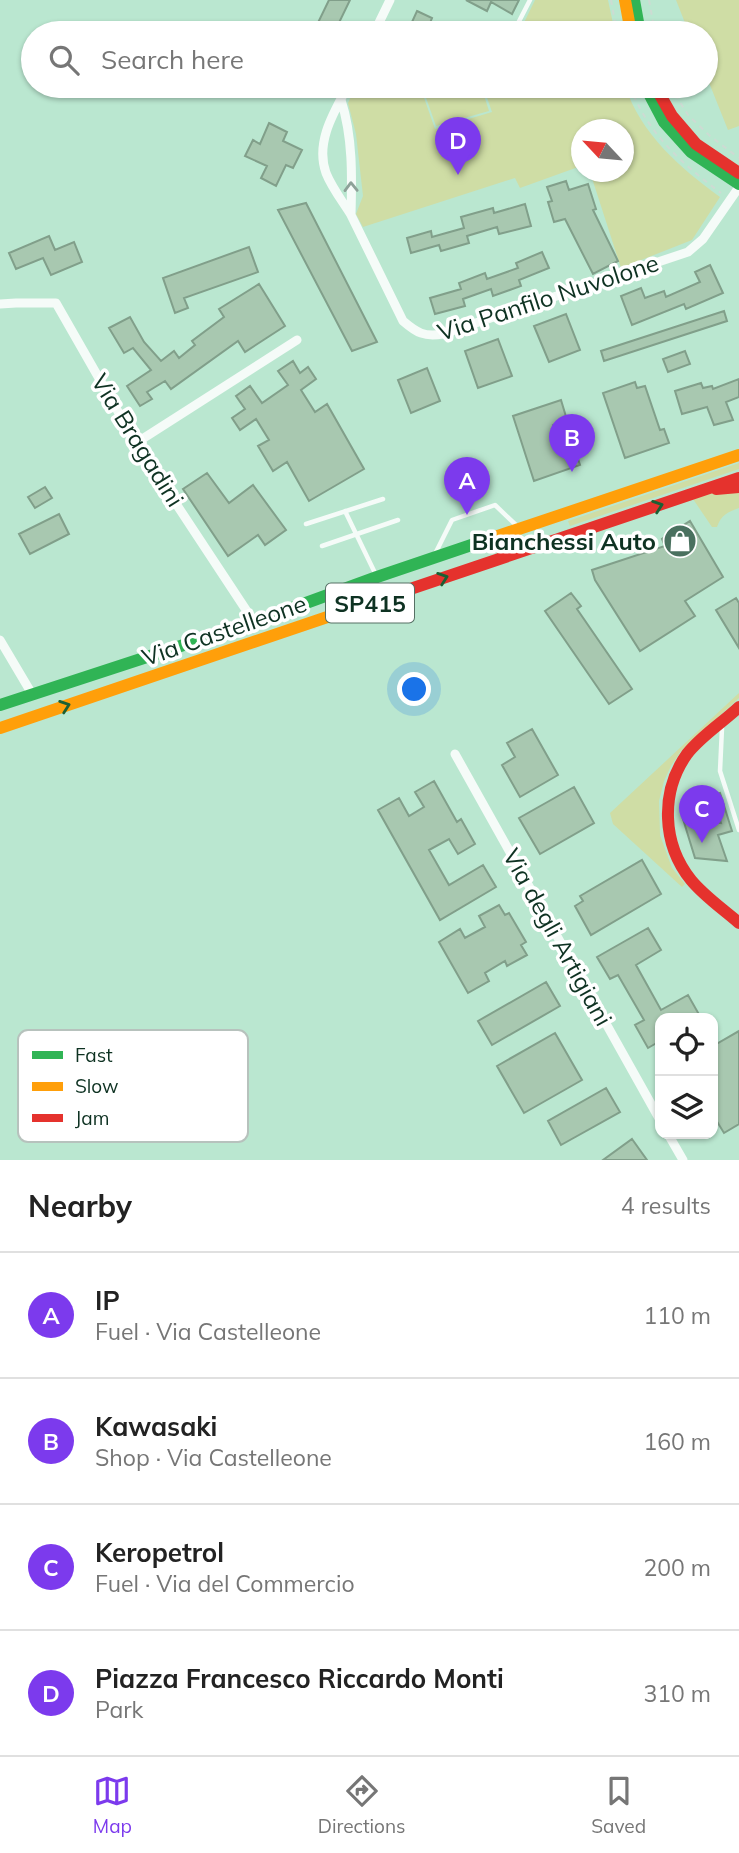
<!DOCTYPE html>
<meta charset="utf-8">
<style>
:root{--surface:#fff;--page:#f2f2f2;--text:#222;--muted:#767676;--line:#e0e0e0;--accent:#7c3aed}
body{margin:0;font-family:Mulish,sans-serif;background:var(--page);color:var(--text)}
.controls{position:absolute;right:21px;bottom:21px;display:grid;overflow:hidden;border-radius:14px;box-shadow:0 2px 5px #0004}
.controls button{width:63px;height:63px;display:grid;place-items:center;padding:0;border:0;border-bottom:2px solid var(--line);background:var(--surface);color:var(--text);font:35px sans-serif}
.compass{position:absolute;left:571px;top:119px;width:63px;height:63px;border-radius:50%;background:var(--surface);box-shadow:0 2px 5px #0004;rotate:296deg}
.you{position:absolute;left:415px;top:690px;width:24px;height:24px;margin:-18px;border:5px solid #fff;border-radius:50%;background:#1a73e8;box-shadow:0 0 0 10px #1a73e833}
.badge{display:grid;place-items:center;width:46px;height:46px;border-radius:50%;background:var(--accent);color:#fff;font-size:23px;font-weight:700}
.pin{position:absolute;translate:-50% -58px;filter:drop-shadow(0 2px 4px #0008)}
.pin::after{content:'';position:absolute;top:37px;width:24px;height:21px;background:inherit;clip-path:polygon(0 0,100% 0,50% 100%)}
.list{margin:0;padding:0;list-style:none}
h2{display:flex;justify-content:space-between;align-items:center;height:91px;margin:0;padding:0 28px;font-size:30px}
h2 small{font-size:23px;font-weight:400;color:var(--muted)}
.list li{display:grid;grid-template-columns:46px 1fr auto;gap:21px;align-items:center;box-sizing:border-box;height:126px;padding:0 28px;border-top:2px solid var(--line)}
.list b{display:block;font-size:26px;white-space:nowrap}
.list p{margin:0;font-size:23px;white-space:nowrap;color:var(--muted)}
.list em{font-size:23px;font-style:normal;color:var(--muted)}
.icon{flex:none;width:38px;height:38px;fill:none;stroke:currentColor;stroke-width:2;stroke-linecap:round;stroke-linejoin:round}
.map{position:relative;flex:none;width:739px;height:1160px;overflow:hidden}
.search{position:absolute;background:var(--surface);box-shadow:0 2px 5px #0004;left:21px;right:21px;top:21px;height:77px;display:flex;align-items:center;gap:18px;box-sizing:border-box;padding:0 24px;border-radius:38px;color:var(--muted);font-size:26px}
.sheet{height:595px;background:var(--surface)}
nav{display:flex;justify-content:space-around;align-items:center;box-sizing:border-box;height:98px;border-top:2px solid var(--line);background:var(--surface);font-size:19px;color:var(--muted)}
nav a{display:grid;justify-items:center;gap:4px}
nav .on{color:var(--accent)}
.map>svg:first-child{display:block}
.green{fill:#cfdda5}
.building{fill:#a8c8b0;stroke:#819f8a;stroke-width:2}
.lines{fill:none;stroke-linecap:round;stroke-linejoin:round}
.path{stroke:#cddbd3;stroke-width:2;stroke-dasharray:5 5;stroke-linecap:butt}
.lane{stroke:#f5fbf8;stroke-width:4.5}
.street{stroke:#f5fbf8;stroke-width:9}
.fast{stroke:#30b455;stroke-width:12}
.slow{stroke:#ff9f0a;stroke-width:12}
.jam{stroke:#e5322d;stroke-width:12}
.oneway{stroke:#8da198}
.oneway2{stroke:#1a6034}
.labels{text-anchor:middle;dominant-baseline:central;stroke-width:7;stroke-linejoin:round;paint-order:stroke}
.shield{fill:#fff;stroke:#567064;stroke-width:2}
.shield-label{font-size:23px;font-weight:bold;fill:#0e3222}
.street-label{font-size:24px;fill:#0e3222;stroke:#fff}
.poi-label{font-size:24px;font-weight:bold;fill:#0e3222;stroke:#fff;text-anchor:end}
.key{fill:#fff;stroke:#b7c2bd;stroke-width:2}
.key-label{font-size:19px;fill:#0e3222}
</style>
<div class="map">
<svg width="739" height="1160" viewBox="0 0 739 1160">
<rect width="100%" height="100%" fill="#bae7d0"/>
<path class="green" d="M 535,0 L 608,0 L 615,33 L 519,33 Z
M 676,0 L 739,0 L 739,126 L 728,130 L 706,75 L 706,33 L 689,33 Z
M 356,86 L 408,86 L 422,92 L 435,129 L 492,112 L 483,86 L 625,86 C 641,134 680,168 720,197 L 692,240 L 621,268 L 590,172 L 624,172 L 624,130 L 582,130 L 581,166 L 520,188 L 515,178 L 363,227 L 356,214 L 363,196 L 356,134 L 348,103 Z
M 445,86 L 481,86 L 489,111 L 436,126 L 424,92 Z
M 739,463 L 739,469 L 570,526 L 568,521 Z
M 739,489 L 739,508 C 728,512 721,515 717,527 L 712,527 L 693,499 L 710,493 Z
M 739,693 L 739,698 L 681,751 L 671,766 L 664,781 L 659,801 L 660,835 L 672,868 L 685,884 L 682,887 L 613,824 L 610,813 Z"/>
<path class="building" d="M 329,0 L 350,0 L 334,33 L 313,33 Z
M 466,0 L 519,0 L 512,14 L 491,2 L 487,11 Z
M 417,11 L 432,18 L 430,23 L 453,33 L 407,33 Z
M 269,123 L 287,132 L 283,141 L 302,150 L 293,168 L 286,165 L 276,186 L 261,178 L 267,166 L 245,156 L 253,140 L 260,144 Z
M 566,181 L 569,190 L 588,184 L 596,209 L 593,210 L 618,261 L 593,274 L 565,219 L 554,222 L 548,202 L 552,201 L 547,187 Z
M 306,203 L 377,342 L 352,351 L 278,210 Z
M 525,204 L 531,226 L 499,234 L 497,227 L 467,236 L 469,243 L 441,251 L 439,245 L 411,253 L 407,238 L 431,231 L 432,237 L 464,228 L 461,217 L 493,208 L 494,213 Z
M 49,236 L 55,250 L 74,242 L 82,262 L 51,275 L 43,258 L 16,269 L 9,253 Z
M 249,247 L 258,272 L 184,298 L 188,308 L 175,313 L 163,278 Z
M 542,252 L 549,268 L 519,280 L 521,286 L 493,296 L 491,289 L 463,299 L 465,306 L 435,314 L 430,298 L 461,289 L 459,283 L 485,273 L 487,279 L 518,268 L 516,263 Z
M 710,265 L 723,293 L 686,309 L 684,304 L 632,325 L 621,296 L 641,288 L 645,298 L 664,291 L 666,297 L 700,282 L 695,272 Z
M 259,284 L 285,326 L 245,352 L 238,341 L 171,389 L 165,381 L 147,392 L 152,399 L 140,406 L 127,386 L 151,370 L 133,348 L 124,353 L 109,328 L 130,317 L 144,342 L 161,361 L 174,351 L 179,358 L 195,345 L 192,341 L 224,317 L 219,309 Z
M 724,311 L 727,321 L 604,361 L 601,351 Z
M 566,314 L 580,350 L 549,362 L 534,326 Z
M 498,339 L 512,376 L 478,388 L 465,351 Z
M 685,351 L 690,364 L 668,372 L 663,359 Z
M 293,361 L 300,373 L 308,367 L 316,379 L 301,390 L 315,412 L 327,404 L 364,469 L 309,501 L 287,462 L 273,471 L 258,446 L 269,440 L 256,419 L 240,430 L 232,418 L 245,409 L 236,396 L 250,386 L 262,403 L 288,385 L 278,371 Z
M 427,368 L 440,401 L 411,413 L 398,380 Z
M 739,379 L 739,397 L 726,402 L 733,420 L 714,425 L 707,407 L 682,414 L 675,391 L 701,383 L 703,388 L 712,386 L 713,389 Z
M 635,382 L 637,388 L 645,386 L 660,430 L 664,429 L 669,443 L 625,458 L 603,393 Z
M 561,400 L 567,420 L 553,425 L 561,448 L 573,444 L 580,465 L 534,481 L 513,416 Z
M 207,473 L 229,503 L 253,485 L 286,530 L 265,545 L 258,535 L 228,556 L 183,489 Z
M 45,487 L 52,498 L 35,508 L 28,497 Z
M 59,514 L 69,534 L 30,554 L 19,534 Z
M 690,521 L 723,577 L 685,601 L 695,616 L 640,651 L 595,580 L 592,570 L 665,546 L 662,539 Z
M 571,593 L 581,606 L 577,609 L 632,689 L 609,704 L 545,611 Z
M 736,598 L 739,603 L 739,648 L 716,610 Z
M 532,729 L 558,775 L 520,797 L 502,765 L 515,757 L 507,743 Z
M 434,781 L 457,822 L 461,819 L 475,844 L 458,854 L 449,839 L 429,850 L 449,885 L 483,865 L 496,887 L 440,920 L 378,810 L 399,798 L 409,816 L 424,807 L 415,792 Z
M 574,787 L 594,823 L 540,854 L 519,818 Z
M 720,793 L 732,831 L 718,835 L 727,861 L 695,858 L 683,819 L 721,823 L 712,795 Z
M 642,860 L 661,894 L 591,935 L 575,906 L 583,901 L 580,896 Z
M 499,905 L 505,915 L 509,913 L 526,942 L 521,945 L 527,955 L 507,966 L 505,961 L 485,973 L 489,981 L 468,993 L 439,942 L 460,929 L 465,938 L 485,927 L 479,916 Z
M 648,928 L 661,950 L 636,965 L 661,1010 L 688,995 L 701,1018 L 660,1018 L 660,1041 L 648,1048 L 635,1025 L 644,1020 L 618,975 L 610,979 L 597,957 Z
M 546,982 L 560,1006 L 492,1045 L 478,1021 Z
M 739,1031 L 739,1124 L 724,1133 L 713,1115 L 713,1046 Z
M 555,1033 L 582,1080 L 524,1113 L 497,1066 Z
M 606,1088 L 620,1112 L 561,1145 L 548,1121 Z
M 632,1139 L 647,1160 L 603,1160 Z"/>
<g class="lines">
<path class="path" d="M 611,0 L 617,33
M 649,0 L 655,33
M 630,86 C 647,133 682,164 721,193
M 670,86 L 688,115 L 710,136 L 739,158"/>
<path class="lane" d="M 513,33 L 530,0
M 345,511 L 375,573
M 306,524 L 383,499
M 322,546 L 398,520
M 435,554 L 452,520 L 495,505 L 517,526
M 722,728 L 720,771 L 739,830"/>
<path class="street" d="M 374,33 L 390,0
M 341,100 C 353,137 352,177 351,215 C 343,202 332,188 326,173 C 315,142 334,112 348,86
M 351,215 L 403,321 C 417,333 424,337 443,334 L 688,252 L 703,239 L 739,187
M 0,304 L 16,303 L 56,303 L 136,443 L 254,622
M 136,443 L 297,340
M 0,640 L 32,694
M 455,754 L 660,1120
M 668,1134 L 683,1160"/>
<path class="fast" d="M 634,0 L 640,33
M 645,86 L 664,122 L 691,152 L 739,184
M 0,705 L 254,622 L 377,577 L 492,538"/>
<path class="slow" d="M 625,0 L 631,33
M 492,538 L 739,455
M 0,728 L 348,610"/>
<path class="jam" d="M 655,86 L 672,116 L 696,144 L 739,173
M 716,489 L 739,487
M 348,610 L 739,478
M 739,707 C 722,723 701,736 687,754 C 660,792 662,844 691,880 C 704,896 723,909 739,923"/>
</g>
<defs><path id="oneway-chevron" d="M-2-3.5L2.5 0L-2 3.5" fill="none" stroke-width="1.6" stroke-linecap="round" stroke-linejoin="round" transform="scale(1.75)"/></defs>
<use class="oneway" href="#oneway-chevron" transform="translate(351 187) rotate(-91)"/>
<g class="oneway2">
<use href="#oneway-chevron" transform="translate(658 506) rotate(-19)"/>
<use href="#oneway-chevron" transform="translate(443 578) rotate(-19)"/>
<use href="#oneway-chevron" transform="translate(65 706) rotate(-19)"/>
</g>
<defs>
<symbol id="shop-disc" viewBox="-11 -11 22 22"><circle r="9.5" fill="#4a715f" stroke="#fff"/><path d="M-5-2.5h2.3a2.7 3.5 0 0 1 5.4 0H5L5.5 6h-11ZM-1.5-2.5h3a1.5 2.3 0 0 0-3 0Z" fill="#fff"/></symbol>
</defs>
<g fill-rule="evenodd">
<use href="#shop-disc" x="661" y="522" width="38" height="38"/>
</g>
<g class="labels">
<rect class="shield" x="326" y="583.5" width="88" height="39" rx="5"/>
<g class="shield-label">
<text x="370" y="603">SP415</text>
</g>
<g class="street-label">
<text transform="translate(548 297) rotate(-18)">Via Panfilo Nuvolone</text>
<text transform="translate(138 440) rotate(58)">Via Bragadini</text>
<text transform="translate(224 630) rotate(-19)">Via Castelleone</text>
<text transform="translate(558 937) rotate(61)">Via degli Artigiani</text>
</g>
<g class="poi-label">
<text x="656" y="541">Bianchessi Auto</text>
</g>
</g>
<rect x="18" y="1030" width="230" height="112" rx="10" class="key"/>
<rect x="32" y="1051" width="31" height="8" fill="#30b455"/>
<rect x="32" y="1082" width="31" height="9" fill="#ff9f0a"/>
<rect x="32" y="1114" width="31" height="8" fill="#e5322d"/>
<g class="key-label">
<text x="75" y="1062">Fast</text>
<text x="75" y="1093">Slow</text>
<text x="75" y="1125">Jam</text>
</g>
</svg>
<div class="controls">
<button><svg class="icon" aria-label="locate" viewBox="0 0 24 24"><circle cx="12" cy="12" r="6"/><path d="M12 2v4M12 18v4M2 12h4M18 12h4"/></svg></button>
<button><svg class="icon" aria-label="layers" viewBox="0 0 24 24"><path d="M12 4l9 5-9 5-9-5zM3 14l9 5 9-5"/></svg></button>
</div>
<svg class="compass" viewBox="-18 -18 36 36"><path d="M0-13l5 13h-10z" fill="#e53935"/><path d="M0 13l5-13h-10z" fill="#767676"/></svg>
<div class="you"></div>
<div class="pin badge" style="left:467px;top:515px">A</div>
<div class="pin badge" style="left:572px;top:472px">B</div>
<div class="pin badge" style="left:702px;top:843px">C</div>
<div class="pin badge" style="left:458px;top:175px">D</div>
<div class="search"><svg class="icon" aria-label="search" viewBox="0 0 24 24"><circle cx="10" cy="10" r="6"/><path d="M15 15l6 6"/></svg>Search here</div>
</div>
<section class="sheet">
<h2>Nearby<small>4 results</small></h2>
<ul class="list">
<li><span class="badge">A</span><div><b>IP</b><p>Fuel · Via Castelleone</p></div><em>110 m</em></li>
<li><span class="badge">B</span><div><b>Kawasaki</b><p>Shop · Via Castelleone</p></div><em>160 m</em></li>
<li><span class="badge">C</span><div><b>Keropetrol</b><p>Fuel · Via del Commercio</p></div><em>200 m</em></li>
<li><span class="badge">D</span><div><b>Piazza Francesco Riccardo Monti</b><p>Park</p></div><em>310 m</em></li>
</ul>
</section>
<nav>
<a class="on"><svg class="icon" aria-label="map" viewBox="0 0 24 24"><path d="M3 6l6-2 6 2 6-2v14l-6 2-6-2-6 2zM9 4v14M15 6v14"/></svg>Map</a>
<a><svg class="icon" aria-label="directions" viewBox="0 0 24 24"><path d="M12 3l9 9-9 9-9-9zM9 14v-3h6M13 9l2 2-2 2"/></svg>Directions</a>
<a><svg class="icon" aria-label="saved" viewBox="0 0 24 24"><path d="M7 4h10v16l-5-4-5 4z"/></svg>Saved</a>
</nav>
